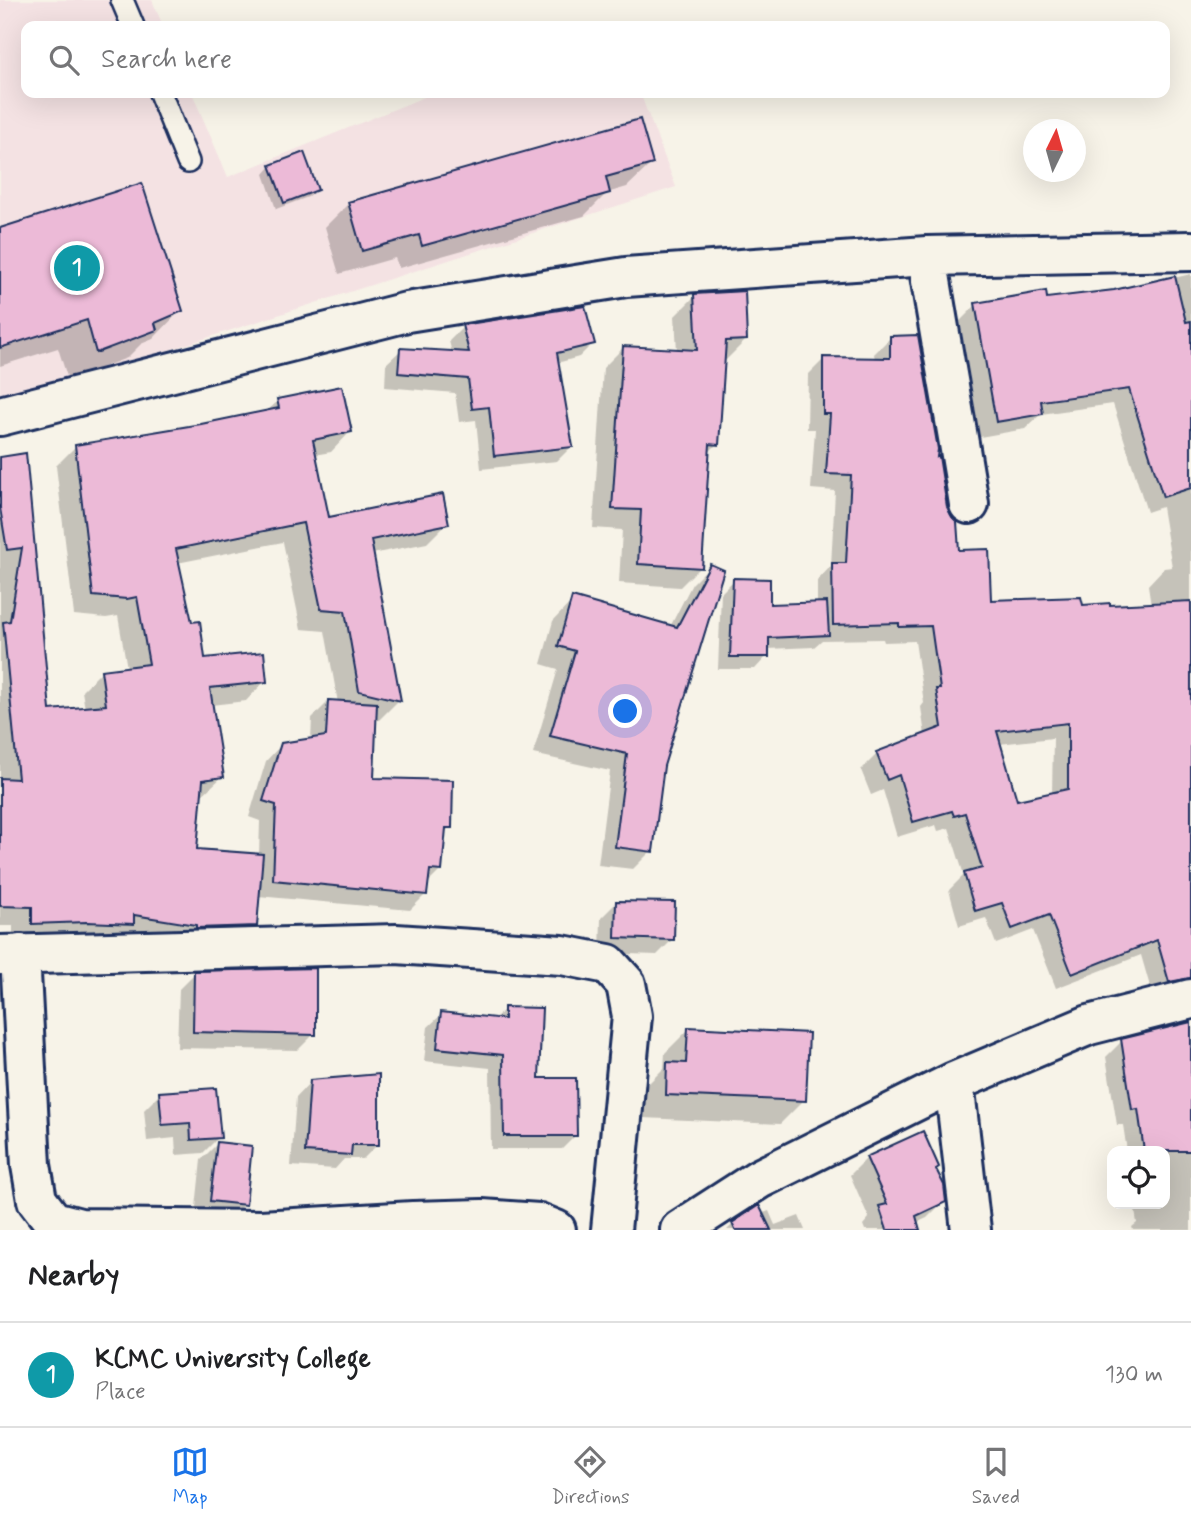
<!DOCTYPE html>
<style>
:root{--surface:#fff;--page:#f2f2f2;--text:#202124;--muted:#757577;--line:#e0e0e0;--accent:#1a73e8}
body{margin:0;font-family:Mynerve,sans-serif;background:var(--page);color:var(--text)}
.controls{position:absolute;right:21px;bottom:21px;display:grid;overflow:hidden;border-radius:14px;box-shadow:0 7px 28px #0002}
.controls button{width:63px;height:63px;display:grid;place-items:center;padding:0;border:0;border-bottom:2px solid var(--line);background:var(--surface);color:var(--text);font:35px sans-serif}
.compass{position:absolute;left:1023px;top:119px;width:63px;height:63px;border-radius:50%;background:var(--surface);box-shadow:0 7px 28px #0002;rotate:5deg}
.you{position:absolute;left:626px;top:712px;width:24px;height:24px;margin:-18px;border:5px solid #fff;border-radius:50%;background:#1a73e8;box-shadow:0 0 0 10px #1a73e833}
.badge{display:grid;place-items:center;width:46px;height:46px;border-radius:50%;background:var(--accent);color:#fff;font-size:23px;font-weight:700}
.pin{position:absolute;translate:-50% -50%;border:4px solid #fff;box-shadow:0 2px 7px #0006}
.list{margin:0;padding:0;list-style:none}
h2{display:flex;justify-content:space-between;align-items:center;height:91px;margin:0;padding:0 28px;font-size:30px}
h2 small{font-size:23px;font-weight:400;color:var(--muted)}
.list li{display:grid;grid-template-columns:46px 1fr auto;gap:21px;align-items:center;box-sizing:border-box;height:105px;padding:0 28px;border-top:2px solid var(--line)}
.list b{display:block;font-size:26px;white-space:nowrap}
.list p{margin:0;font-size:23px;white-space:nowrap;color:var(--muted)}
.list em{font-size:23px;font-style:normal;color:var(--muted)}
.icon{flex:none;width:38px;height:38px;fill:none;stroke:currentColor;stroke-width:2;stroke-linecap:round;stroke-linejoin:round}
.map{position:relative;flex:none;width:1191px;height:1230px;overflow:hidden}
.search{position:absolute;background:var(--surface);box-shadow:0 7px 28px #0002;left:21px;right:21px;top:21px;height:77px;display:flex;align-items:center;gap:18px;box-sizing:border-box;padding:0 24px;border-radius:14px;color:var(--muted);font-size:26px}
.sheet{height:196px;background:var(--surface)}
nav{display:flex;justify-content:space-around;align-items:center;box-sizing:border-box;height:98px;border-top:2px solid var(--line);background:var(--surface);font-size:19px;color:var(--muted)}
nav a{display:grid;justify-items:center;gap:4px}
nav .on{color:var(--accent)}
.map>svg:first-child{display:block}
.built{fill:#f4e2e3}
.shadow{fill:#0003;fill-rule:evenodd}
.building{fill:#ecbad7;stroke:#1b2f5e;stroke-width:2;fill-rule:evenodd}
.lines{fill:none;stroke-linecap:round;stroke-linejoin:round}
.lane-casing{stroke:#1b2f5e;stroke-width:26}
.street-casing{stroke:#1b2f5e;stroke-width:44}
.lane{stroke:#f7f3e8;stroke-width:21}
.street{stroke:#f7f3e8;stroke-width:38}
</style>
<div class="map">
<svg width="1191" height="1230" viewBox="0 0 1191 1230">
<rect width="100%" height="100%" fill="#f7f3e8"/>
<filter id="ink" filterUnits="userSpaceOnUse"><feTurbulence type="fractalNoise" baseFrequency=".0143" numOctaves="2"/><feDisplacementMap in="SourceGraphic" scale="14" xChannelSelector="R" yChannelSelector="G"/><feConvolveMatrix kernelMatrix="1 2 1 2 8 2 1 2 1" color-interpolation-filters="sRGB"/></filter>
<g filter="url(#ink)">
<path class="built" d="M 0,0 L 152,0 L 163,26 L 26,26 L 26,93 L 192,93 L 228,177 L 434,93 L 640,93 L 676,187 L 82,378 L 0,402 Z"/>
<path class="shadow" d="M 651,164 L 627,187 L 607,193 L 584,216 L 399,268 L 395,258 L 339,274 L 325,227 L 349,203 Z
M 271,166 L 316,190 L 308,197 L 276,209 L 264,174 Z
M 0,230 L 181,310 L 153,339 L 141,344 L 127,358 L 68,380 L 58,348 L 0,366 Z
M 1191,274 L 1191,993 L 1153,997 L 1141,955 L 1056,988 L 1033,930 L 996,944 L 986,918 L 959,926 L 949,890 L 964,875 L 949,828 L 938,831 L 936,825 L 897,837 L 883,790 L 871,795 L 861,770 L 877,754 L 925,736 L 921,707 L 924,703 L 915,641 L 884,642 L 883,639 L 822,640 L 814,647 L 767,649 L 767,656 L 755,669 L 718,669 L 721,593 L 734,580 L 768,606 L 817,604 L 817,581 L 831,566 L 835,491 L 811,489 L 815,429 L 807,429 L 808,375 L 824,359 L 875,359 L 874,354 L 890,338 L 936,458 L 957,552 L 989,601 L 1081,607 L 1151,605 L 1148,585 L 1164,568 L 1172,567 L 1162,507 L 1147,512 L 1113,404 L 1041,414 L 1025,429 L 980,437 L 960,321 L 976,305 L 1046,300 L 1114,292 ZM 1053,738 L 1052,794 L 1016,802 L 999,744 Z
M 695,296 L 746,340 L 726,360 L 723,360 L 717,444 L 707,454 L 700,567 L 680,587 L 619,583 L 622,530 L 593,528 L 603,368 L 623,348 L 677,351 L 675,316 Z
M 463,327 L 593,343 L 579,357 L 557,363 L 571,447 L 557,461 L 481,469 L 476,420 L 459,422 L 455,393 L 385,387 L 386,364 L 401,350 L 452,353 L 449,341 Z
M 278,401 L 350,432 L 331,452 L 314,455 L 328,519 L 447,523 L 427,543 L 372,554 L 399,700 L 379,720 L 375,719 L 372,780 L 450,827 L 444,833 L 441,870 L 427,884 L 426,894 L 410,910 L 258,896 L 255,925 L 235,945 L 13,943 L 13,926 L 0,926 L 0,459 L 25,455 L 48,712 L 85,709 L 82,691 L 102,671 L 127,668 L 118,616 L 106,618 L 74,615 L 56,466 L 76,446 L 201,425 L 266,412 ZM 283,542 L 301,629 L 325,631 L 338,703 L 328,702 L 312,718 L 311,740 L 282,744 L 266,761 L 249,817 L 260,821 L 259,856 L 195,850 L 200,797 L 222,777 L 211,705 L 246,701 L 265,681 L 203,660 L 190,624 L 177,563 Z
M 710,566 L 662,765 L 651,851 L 633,869 L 598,865 L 610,771 L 533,754 L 558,669 L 541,664 L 553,621 L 571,602 L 670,627 L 692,584 Z
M 617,902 L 673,939 L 657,955 L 600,953 L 601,918 Z
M 195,973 L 314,1034 L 298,1050 L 177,1048 L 179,989 Z
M 505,1009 L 537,1080 L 576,1135 L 562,1149 L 491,1149 L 490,1068 L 424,1061 L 428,1027 L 442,1014 L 494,1019 Z
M 1191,1023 L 1191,1230 L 1133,1230 L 1132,1227 L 1137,1223 L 1134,1204 L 1165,1204 L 1165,1151 L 1127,1151 L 1123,1125 L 1117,1125 L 1106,1057 L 1122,1041 Z
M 689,1029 L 804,1100 L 780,1124 L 643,1118 L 644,1088 L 664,1068 L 665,1053 Z
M 310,1082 L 378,1144 L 363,1159 L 344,1159 L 335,1169 L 291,1166 L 296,1097 Z
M 160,1094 L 219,1137 L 203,1153 L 176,1155 L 175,1138 L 147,1141 L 144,1110 Z
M 217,1144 L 244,1204 L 228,1220 L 195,1217 L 201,1160 Z
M 867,1158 L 935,1169 L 944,1201 L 927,1218 L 916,1223 L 918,1230 L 865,1230 L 863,1225 L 869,1218 L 850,1175 Z
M 769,1211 L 775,1225 L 799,1216 L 805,1230 L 727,1230 L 733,1224 Z"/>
<path class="building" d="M 640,119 L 653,164 L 606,177 L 610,193 L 422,246 L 419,235 L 362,251 L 348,202 Z
M 304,152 L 318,190 L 284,203 L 270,165 Z
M 142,183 L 183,311 L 155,323 L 157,330 L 96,353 L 87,320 L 0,348 L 0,228 Z
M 1175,276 L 1186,322 L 1191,321 L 1191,488 L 1163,497 L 1129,389 L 1041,401 L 1043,414 L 996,422 L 975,303 L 1046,291 L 1047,298 L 1114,290 Z
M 745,291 L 747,340 L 726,341 L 719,445 L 710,444 L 702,568 L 638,564 L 641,510 L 612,509 L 623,346 L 697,350 L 694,294 Z
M 585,306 L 595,344 L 557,353 L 573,447 L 494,456 L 489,407 L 472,409 L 468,379 L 398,373 L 400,348 L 469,352 L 462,325 Z
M 918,335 L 938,449 L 937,457 L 939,456 L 947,507 L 952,517 L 957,522 L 959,550 L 989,549 L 991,600 L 1081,597 L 1083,605 L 1110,603 L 1110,605 L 1191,601 L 1191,978 L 1169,982 L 1157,940 L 1072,974 L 1049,915 L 1012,929 L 1002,903 L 975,911 L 964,873 L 982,868 L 965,813 L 954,816 L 952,811 L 913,822 L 899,775 L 887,780 L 876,752 L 942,727 L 936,689 L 940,689 L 931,626 L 899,627 L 899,623 L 833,625 L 832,563 L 846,563 L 851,475 L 826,474 L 830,414 L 823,414 L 823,357 L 890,358 L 890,336 ZM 1068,723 L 1068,789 L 1017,800 L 997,731 Z
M 342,386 L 352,432 L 313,440 L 329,517 L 443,494 L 449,524 L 371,540 L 401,701 L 359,691 L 345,611 L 321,609 L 303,523 L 176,549 L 192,622 L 200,621 L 205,658 L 264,652 L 267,682 L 210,688 L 224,777 L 203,780 L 197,849 L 263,854 L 257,926 L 196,928 L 196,925 L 134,915 L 134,924 L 87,922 L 32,924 L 32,907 L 0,906 L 0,778 L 18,779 L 3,622 L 10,621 L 22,548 L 7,550 L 0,508 L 0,457 L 26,453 L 50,710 L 106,705 L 101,670 L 149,664 L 137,597 L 127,599 L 93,596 L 75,445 L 201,424 L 279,408 L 277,399 Z
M 710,564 L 724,570 L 664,766 L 653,852 L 615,847 L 627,754 L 550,736 L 575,651 L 558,646 L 572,597 L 677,627 Z
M 733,578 L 770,579 L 770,604 L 827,602 L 829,635 L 769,638 L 769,657 L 730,657 Z
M 328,700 L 377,703 L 374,778 L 453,780 L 452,828 L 446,828 L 442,871 L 430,870 L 427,895 L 273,880 L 276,805 L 263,801 L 281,743 L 326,736 Z
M 616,901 L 675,902 L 674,940 L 615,938 Z
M 316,968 L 316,1035 L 193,1032 L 194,971 Z
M 504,1007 L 542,1008 L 539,1078 L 576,1078 L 577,1136 L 504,1136 L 503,1055 L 437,1048 L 441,1012 L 504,1019 Z
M 1191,1022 L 1191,1151 L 1144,1151 L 1138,1109 L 1132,1110 L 1121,1039 Z
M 688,1027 L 809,1033 L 806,1101 L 666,1095 L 667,1062 L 686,1063 Z
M 379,1074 L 379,1145 L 352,1145 L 351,1155 L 305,1152 L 310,1080 Z
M 216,1088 L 221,1138 L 191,1140 L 190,1123 L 162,1125 L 159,1092 Z
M 923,1131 L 939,1167 L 936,1169 L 944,1185 L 946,1202 L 916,1216 L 920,1230 L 887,1230 L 879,1206 L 887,1204 L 866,1157 Z
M 217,1142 L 252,1146 L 246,1205 L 210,1201 Z
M 759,1205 L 771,1230 L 735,1230 L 732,1223 Z"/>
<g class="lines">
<defs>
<path id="lane" d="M 122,0 L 133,26
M 160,93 L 188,162"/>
<path id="street" d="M 927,256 C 940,339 956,421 969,504
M 0,416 L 407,312 L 626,277 L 927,256 L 1191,251
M 20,954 L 31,1165 L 37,1200 L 53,1221 L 80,1228 L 261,1230 L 413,1221 L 482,1219 L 539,1223 L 556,1230
M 0,955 L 396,944 L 562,955 L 608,964 L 626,984 L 632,1016 L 611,1230
M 954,1082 L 971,1230
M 680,1230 L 759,1179 L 954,1082 L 1089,1025 L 1191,999"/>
</defs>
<use href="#lane" class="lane-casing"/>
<use href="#street" class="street-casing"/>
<use href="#lane" class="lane"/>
<use href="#street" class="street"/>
</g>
</g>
</svg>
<div class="controls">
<button><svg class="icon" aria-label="locate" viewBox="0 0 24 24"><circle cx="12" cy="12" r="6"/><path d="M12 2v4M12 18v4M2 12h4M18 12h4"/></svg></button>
</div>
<svg class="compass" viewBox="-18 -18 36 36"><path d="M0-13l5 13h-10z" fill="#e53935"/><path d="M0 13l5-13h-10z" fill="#757577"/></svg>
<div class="you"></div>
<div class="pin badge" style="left:77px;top:268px;background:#0f9aa8">1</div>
<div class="search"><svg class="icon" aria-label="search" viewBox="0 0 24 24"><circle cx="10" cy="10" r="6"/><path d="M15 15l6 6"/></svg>Search here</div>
</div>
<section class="sheet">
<h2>Nearby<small></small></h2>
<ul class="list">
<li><span class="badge" style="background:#0f9aa8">1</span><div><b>KCMC University College</b><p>Place</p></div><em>130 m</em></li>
</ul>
</section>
<nav>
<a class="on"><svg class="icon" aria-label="map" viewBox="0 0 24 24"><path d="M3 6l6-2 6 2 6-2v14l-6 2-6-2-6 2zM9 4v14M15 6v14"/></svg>Map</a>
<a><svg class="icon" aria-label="directions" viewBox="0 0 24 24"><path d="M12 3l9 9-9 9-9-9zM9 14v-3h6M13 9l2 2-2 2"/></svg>Directions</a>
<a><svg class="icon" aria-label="saved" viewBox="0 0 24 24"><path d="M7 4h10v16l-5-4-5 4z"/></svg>Saved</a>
</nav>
